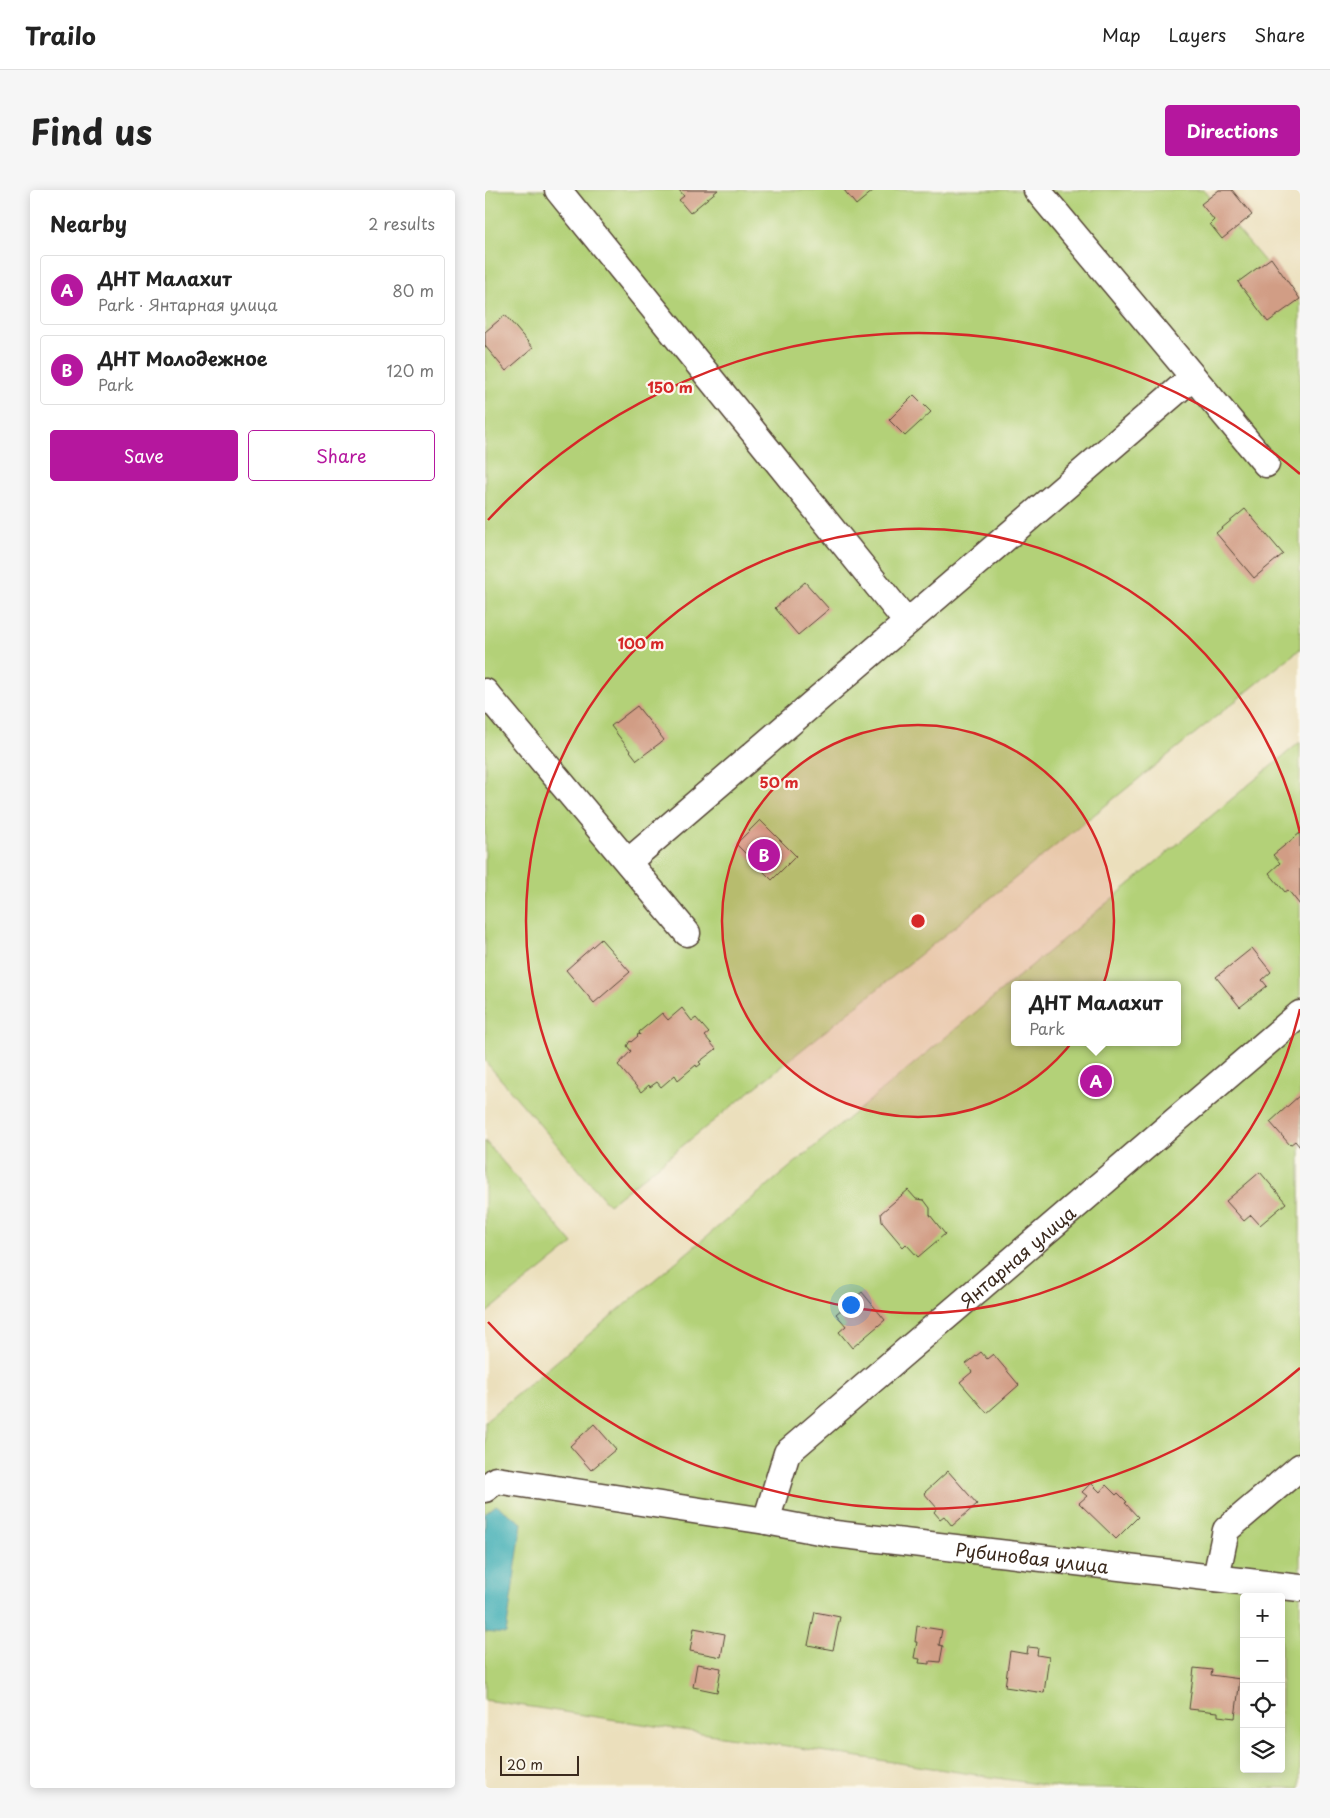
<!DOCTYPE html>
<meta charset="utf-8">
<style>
:root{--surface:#fff;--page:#f6f6f6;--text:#222;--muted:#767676;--line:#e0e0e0;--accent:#b5179e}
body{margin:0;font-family:"Playpen Sans",sans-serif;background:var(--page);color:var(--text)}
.controls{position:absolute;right:15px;bottom:15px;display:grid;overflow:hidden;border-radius:5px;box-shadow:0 2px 12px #0003}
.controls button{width:45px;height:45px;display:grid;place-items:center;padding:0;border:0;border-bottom:1px solid var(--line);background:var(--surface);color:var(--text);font:25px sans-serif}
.scale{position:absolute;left:15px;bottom:12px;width:79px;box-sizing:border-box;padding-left:5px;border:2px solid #3b2a1e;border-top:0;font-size:14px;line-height:18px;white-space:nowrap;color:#3b2a1e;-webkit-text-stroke:4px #fbf7ec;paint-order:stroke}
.you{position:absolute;left:365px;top:1114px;width:18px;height:18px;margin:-12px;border:4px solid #fff;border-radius:50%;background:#1a73e8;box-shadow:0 0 0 8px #1a73e833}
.badge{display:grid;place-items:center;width:32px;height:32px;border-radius:50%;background:var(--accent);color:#fff;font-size:16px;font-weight:700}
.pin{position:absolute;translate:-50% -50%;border:2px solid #fff;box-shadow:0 1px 5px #0006}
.popup{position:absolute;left:526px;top:791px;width:170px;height:65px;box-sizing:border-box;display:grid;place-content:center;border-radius:5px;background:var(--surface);filter:drop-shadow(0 1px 4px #0005);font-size:16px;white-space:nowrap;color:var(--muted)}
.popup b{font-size:19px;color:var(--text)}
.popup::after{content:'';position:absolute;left:50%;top:100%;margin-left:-10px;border:10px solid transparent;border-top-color:var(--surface)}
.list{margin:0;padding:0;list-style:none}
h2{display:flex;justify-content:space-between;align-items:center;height:65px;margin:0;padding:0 20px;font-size:21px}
h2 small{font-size:16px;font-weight:400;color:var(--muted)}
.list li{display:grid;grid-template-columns:32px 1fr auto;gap:15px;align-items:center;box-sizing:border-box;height:70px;margin:0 10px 10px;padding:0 10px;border:1px solid var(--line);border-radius:5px}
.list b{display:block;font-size:19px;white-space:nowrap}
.list p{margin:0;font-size:16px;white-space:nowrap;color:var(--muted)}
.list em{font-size:16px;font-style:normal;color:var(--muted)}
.actions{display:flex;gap:10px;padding:15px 20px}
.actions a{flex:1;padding:11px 0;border:1px solid var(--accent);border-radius:5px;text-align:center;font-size:18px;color:var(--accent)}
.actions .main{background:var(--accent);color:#fff}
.icon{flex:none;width:28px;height:28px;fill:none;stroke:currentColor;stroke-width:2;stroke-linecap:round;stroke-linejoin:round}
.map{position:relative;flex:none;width:815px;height:1598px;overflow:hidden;border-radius:5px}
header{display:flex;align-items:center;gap:30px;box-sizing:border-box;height:70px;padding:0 25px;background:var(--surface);border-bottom:1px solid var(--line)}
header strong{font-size:24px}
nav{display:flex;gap:28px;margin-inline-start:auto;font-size:18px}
.intro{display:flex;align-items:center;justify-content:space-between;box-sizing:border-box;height:120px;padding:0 30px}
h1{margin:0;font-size:35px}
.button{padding:12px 22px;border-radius:5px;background:var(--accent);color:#fff;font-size:18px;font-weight:700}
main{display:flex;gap:30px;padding:0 30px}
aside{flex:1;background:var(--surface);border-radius:5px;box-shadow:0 2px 12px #0003}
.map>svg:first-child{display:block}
.green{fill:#b3d178;stroke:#777e4b;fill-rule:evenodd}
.water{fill:#39abb3;stroke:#3a6a68}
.building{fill:#d19d85}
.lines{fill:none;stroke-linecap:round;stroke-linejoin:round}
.minor-casing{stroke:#554536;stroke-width:29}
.minor{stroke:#fff;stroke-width:26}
.ring{fill:none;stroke:#d62828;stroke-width:2.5}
.labels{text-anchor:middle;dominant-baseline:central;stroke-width:4.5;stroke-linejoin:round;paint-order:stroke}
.street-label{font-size:18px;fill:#3b2a1e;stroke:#fbf7ec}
.centre{fill:#d62828;stroke:#fbf7ec;stroke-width:2.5}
.ring-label{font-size:15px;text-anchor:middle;font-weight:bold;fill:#d62828;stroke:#fbf7ec;stroke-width:4.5;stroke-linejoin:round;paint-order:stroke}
</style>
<header>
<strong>Trailo</strong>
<nav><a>Map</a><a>Layers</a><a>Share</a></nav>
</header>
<div class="intro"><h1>Find us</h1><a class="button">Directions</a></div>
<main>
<aside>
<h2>Nearby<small>2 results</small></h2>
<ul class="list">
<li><span class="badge">A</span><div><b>ДНТ Малахит</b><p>Park · Янтарная улица</p></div><em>80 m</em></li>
<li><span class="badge">B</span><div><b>ДНТ Молодежное</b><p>Park</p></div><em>120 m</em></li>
</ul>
<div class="actions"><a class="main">Save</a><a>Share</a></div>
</aside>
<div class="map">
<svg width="815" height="1598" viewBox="0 0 815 1598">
<rect width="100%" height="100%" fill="#fbf7ec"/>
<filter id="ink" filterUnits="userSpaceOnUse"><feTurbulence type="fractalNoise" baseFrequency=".02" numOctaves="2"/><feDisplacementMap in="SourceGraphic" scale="10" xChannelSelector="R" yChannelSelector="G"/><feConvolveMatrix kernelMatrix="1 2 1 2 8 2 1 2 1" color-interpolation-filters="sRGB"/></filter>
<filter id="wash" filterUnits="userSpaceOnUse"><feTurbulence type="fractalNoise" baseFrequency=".0096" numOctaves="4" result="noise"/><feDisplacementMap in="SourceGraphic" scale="20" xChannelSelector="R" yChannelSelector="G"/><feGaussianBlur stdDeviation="1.12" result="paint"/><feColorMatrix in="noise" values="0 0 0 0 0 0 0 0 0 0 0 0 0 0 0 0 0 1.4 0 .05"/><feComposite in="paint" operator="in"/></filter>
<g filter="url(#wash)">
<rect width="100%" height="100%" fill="#ebdfbc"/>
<path class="green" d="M 0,0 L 719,0 L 815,113 L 815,459 L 124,1015 L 0,871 Z
M 815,552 L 815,1598 L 578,1598 L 0,1510 L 0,1231 ZM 530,795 L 692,795 L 692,852 L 530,852 ZM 759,1407 L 796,1407 L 796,1579 L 759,1579 Z
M 0,951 L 88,1054 L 0,1124 Z"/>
<path class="water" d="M 11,1315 L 37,1333 L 21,1444 L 0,1442 L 0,1324 Z"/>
<g id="blocks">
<path class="building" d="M 194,0 L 233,0 L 205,23 L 194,10 L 199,6 Z
M 359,0 L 389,0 L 371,15 Z
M 734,0 L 747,0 L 767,25 L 737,49 L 725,34 L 729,30 L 716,14 Z
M 786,68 L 815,109 L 783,132 L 753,92 Z
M 20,125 L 48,158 L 21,181 L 0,156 L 0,142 Z
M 429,205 L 446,222 L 420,246 L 404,230 Z
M 760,319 L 798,364 L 769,388 L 731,343 Z
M 320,392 L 344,419 L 313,445 L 290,418 Z
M 152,516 L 179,550 L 152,570 L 126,536 Z
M 275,630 L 311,666 L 287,690 L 251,654 Z
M 815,643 L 815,715 L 803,700 L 800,702 L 784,683 L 795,673 L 788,665 Z
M 116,749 L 145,782 L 109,813 L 81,780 Z
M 767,758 L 786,782 L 777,790 L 782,796 L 755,817 L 731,787 Z
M 197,818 L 207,831 L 211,828 L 224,843 L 220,846 L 231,859 L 214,872 L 216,874 L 212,877 L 211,875 L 193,890 L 190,885 L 176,897 L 172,892 L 165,897 L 164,895 L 156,902 L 133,875 L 146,861 L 142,856 L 145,851 L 146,852 L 153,846 L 152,845 L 154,844 L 155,845 L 154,842 L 177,823 L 183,830 Z
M 815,905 L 815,957 L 810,951 L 805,955 L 785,932 Z
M 775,982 L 801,1013 L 775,1035 L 766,1025 L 759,1031 L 741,1011 Z
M 423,1000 L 431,1009 L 439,1010 L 445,1018 L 445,1025 L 460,1044 L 433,1067 L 421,1054 L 418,1057 L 397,1032 L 396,1023 Z
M 377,1102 L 400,1130 L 367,1158 L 354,1142 L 361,1136 L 351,1124 Z
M 496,1162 L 502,1169 L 508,1164 L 534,1195 L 502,1223 L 475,1192 L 487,1182 L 481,1174 Z
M 109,1234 L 131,1259 L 106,1280 L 85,1256 Z
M 463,1281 L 492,1314 L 467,1336 L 459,1326 L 455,1329 L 449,1322 L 452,1318 L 439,1303 Z
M 606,1293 L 615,1302 L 621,1295 L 631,1305 L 633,1303 L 642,1312 L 640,1313 L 653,1327 L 631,1349 L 594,1313 L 602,1306 L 597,1302 Z
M 330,1422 L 355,1427 L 348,1460 L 323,1455 Z
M 432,1436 L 457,1440 L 454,1455 L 458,1456 L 455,1472 L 445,1471 L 445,1474 L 434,1473 L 435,1469 L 429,1468 L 432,1452 L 430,1452 Z
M 209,1438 L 240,1444 L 236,1467 L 205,1461 Z
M 543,1457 L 553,1458 L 552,1465 L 564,1467 L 559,1503 L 520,1497 L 525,1461 L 542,1464 Z
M 212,1474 L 236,1478 L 232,1502 L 208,1497 Z
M 709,1478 L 727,1480 L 726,1485 L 755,1489 L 750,1528 L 733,1526 L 733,1522 L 704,1519 Z"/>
</g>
</g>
<g filter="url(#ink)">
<use href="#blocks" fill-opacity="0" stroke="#554536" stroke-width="1"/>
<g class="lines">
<defs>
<g id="minor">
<path d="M 73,0 L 422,432"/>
<path d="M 552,0 L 781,274"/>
<path d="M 0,502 L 202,743"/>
<path d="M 143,672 L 708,187"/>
<path id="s1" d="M 0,1299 L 11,1290 L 281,1331 L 350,1344 L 815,1398"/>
<path id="s2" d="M 281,1331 L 302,1263 L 815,824"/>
<path d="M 731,1388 L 741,1340 L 815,1277"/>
</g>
</defs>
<use href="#minor" class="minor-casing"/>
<use href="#minor" class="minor"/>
</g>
</g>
<circle cx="433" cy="731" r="196" fill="#d62828" fill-opacity=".12"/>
<g class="ring">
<circle cx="433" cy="731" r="196"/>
<path d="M815 819A392 392 0 1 1 815 643"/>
<path d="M815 1178A588 588 0 0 1 3 1132M3 330A588 588 0 0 1 815 284"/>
</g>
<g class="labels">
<g class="street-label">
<text stroke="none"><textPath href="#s2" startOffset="374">Янтарная улица</textPath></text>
<text stroke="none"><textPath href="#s1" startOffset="556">Рубиновая улица</textPath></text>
</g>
</g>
<circle cx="433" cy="731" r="8" class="centre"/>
<g class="ring-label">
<text x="185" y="203">150 m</text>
<text x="156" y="459">100 m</text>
<text x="294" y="598">50 m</text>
</g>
</svg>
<div class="controls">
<button>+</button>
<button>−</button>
<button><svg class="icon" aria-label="locate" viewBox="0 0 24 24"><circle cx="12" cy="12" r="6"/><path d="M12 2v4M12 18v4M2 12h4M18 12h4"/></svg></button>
<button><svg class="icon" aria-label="layers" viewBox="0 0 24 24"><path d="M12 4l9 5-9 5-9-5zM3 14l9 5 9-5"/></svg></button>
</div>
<div class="scale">20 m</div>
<div class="you"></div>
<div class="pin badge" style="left:611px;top:891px">A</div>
<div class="popup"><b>ДНТ Малахит</b>Park</div>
<div class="pin badge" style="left:279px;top:665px">B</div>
</div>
</main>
